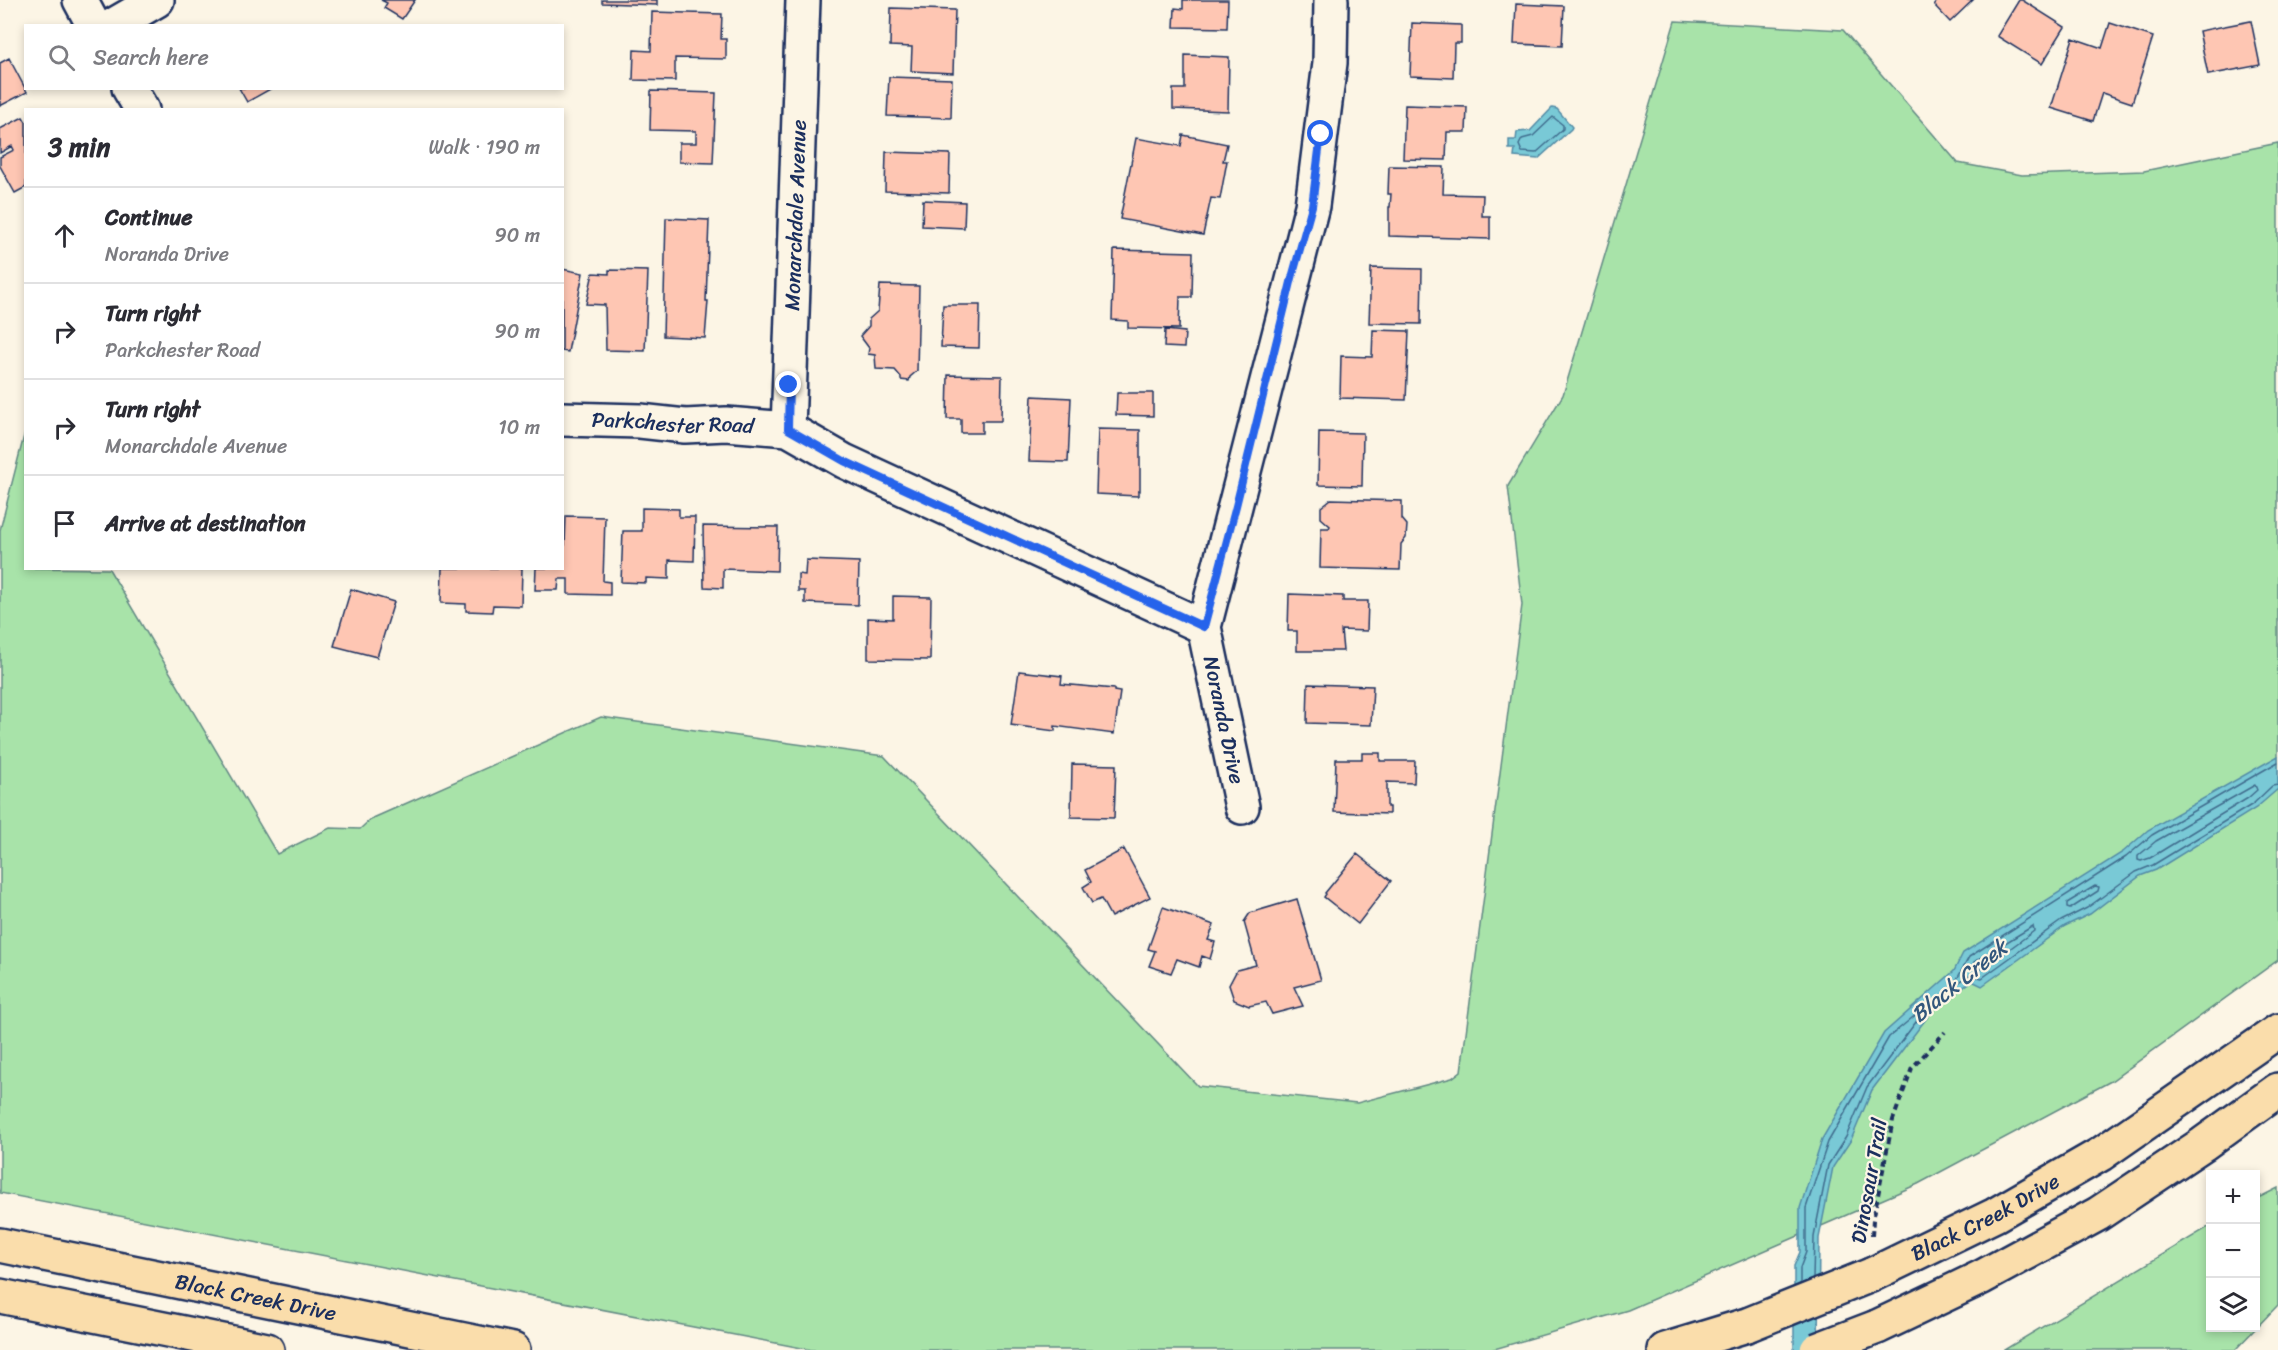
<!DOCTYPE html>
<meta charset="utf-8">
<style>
:root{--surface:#fff;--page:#f2f2f3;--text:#2b2b33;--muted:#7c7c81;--line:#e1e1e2}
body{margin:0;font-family:Sriracha,sans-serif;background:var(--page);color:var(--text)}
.controls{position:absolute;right:18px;bottom:18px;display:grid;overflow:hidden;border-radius:0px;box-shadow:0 3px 9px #0003}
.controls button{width:54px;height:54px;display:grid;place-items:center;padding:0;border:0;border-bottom:2px solid var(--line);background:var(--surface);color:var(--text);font:30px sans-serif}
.stop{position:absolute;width:18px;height:18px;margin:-14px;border:4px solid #2563eb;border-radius:50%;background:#fff}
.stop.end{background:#2563eb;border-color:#fff;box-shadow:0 2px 6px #0008}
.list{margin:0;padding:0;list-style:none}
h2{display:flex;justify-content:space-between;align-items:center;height:78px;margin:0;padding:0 24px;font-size:26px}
h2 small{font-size:20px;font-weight:400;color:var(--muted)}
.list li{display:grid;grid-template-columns:39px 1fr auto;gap:18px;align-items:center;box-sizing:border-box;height:96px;padding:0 24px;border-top:2px solid var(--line)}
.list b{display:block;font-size:22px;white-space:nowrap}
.list p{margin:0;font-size:20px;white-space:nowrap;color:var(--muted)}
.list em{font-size:20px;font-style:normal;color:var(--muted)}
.icon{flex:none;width:33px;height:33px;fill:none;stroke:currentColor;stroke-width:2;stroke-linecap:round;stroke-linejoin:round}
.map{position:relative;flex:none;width:2278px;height:1350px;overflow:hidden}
.search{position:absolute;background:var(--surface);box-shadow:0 3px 9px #0003;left:24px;top:24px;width:540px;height:66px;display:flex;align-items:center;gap:15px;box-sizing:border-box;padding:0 21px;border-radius:0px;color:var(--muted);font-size:22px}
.panel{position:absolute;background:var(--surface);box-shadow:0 3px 9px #0003;left:24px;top:108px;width:540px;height:462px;border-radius:0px}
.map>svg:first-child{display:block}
.green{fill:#a8e3a9;stroke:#628984;stroke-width:1.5}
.water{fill:#79c9d6;stroke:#538ba6;stroke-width:1.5}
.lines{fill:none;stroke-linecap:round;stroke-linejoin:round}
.shore{stroke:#416d8e;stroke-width:1.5}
.building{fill:#fec6b3;stroke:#1b2f5e;stroke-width:1.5}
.minor-casing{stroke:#1b2f5e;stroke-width:38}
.primary-casing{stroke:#1b2f5e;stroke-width:38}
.path{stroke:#1b2f5e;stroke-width:4;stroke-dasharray:6 4.5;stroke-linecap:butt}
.minor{stroke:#fcf5e5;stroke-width:33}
.primary{stroke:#faddab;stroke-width:33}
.primary-bridge-casing{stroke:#1b2f5e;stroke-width:38;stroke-linecap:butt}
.primary-bridge{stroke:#faddab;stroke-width:33}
.route{stroke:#2563eb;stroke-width:8}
.labels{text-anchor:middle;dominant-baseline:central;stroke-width:4.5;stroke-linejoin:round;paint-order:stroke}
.street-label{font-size:21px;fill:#1b2f5e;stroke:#fcf5e5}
.water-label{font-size:22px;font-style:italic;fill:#32567c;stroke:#fcf5e5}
</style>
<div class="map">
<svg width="2278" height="1350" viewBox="0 0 2278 1350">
<rect width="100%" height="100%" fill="#fcf5e5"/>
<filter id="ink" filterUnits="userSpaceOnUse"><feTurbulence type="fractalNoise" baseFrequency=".0167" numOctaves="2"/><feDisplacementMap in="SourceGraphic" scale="12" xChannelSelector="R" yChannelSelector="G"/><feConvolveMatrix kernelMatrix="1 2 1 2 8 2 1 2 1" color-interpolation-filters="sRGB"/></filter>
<g filter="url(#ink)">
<path class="green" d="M 1675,21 L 1843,30 L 1958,163 L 2022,175 L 2144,171 L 2278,143 L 2278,960 L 2111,1081 L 1918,1184 L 1628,1310 L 1491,1350 L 812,1350 L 0,1193 L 0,530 L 25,432 L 26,568 L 109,569 L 277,854 L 330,828 L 360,829 L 371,819 L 601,717 L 884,756 L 1198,1086 L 1357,1103 L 1452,1078 L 1461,1071 L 1522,605 L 1508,486 L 1563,395 Z
M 2278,1188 L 2278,1305 L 2235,1350 L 2004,1350 L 2210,1226 L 2210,1328 L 2256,1328 L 2256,1199 Z"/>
<path class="water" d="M 1552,108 L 1557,109 L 1572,127 L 1571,129 L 1538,159 L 1514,157 L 1515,149 L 1509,149 L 1509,140 L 1516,140 L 1517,132 L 1530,131 Z
M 2278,756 L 2278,789 L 2256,808 L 2156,870 L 2140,876 L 2090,914 L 2065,926 L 1982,986 L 1972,981 L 1932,1011 L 1872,1090 L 1851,1140 L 1833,1167 L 1819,1238 L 1818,1350 L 1794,1350 L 1794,1266 L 1800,1252 L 1800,1208 L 1822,1139 L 1884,1033 L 1954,971 L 1963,953 L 2123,852 L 2148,830 Z"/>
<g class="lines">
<path class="shore" d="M 1553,117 L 1563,125 L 1563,129 L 1536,153 L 1522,152 L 1519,145 L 1522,139 L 1533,136 Z
M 2278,762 L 2152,835 L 2126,857 L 1969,957 L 1956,981 L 1959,982 L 1971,975 L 1982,978 L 2061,921 L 2087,908 L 2136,872 L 2153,865 L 2253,804 L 2272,786 L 2278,785
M 2255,785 L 2257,790 L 2248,798 L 2150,858 L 2141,861 L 2138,860 L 2138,856 L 2156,841 Z
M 2095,886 L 2099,887 L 2098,891 L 2070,909 L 2067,908 L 2067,903 Z
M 2033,926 L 2034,931 L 1982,969 L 1973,967 L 1974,962 Z
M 1800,1284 L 1800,1268 L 1806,1252 L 1806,1208 L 1828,1142 L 1889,1037 L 1918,1013 L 1919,1018 L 1867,1087 L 1846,1137 L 1828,1165 L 1814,1237 L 1813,1279"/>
</g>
<path class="building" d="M 381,0 L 415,0 L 402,19 L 384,8 L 387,3 Z
M 602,0 L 657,0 L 657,5 L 602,3 Z
M 1183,0 L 1228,0 L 1227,28 L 1174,27 L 1175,8 L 1183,9 Z
M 1936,0 L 1973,0 L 1950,22 L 1934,5 L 1937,1 Z
M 2019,0 L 2022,0 L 2065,27 L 2042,64 L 1997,36 Z
M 1516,4 L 1564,6 L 1562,46 L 1514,44 Z
M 891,8 L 955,10 L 953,73 L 911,71 L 912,47 L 890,46 Z
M 652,12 L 722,14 L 721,39 L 726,39 L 726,59 L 675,58 L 675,81 L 633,80 L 634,50 L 651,51 Z
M 2251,21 L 2260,65 L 2208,75 L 2199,31 Z
M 1412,23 L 1461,25 L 1461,43 L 1454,43 L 1453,78 L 1410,76 Z
M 2110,23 L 2153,37 L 2132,103 L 2102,93 L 2093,121 L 2051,108 L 2073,38 L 2102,48 Z
M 1185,55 L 1229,57 L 1228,111 L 1173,109 L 1173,89 L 1185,89 Z
M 9,58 L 27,92 L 0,106 L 0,63 Z
M 889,77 L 952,79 L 951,118 L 887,116 Z
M 239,88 L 272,88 L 247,102 Z
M 651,91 L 716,93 L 713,163 L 679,162 L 679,143 L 696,143 L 696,131 L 650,130 Z
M 1405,105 L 1467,107 L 1466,132 L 1447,132 L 1446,160 L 1403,159 Z
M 23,117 L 26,122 L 26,187 L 15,193 L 0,166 L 0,157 L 14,150 L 12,146 L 0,153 L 0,129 Z
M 1183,135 L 1227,144 L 1223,161 L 1227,161 L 1220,199 L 1211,198 L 1203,235 L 1120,219 L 1136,138 L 1181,146 Z
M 886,152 L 950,154 L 949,193 L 885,191 Z
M 1389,166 L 1444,167 L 1443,194 L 1483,195 L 1482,216 L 1490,216 L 1490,239 L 1389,236 L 1389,207 L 1390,207 L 1391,194 L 1388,194 Z
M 923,200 L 965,202 L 964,228 L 922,226 Z
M 666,218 L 709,220 L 706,301 L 708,301 L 705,338 L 663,336 Z
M 1114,250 L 1193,252 L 1192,297 L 1180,297 L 1179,329 L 1128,328 L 1128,321 L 1112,320 Z
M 1371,268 L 1422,269 L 1421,324 L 1369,323 Z
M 562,269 L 583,273 L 568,352 L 562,351 Z
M 609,270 L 648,271 L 645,351 L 606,350 L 605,305 L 586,304 L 593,273 L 609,274 Z
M 880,285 L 919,286 L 917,371 L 910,377 L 909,381 L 901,380 L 901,377 L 895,370 L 876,369 L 875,355 L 868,354 L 869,348 L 860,336 L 869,326 L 869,319 L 878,311 Z
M 943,305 L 980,305 L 979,348 L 941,347 Z
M 1165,330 L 1185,332 L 1184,348 L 1164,347 Z
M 1373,330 L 1409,331 L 1406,400 L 1340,398 L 1341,356 L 1372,357 Z
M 948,375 L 1002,376 L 1001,421 L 982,421 L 982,433 L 961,433 L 961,419 L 947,419 Z
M 1117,393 L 1153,393 L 1153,416 L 1116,415 Z
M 1032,396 L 1071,398 L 1068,462 L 1029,461 Z
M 1098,429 L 1140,430 L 1140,491 L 1138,491 L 1138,496 L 1096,494 Z
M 1319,432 L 1363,433 L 1362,486 L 1318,485 Z
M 1331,499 L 1402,501 L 1402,519 L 1407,525 L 1406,538 L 1401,544 L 1400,570 L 1320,568 L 1321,528 L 1329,528 L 1330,526 L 1321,518 L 1321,507 Z
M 642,508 L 679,509 L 679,517 L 695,517 L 694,561 L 669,560 L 669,579 L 646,578 L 646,583 L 621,582 L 623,531 L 642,531 Z
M 566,516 L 605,517 L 603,581 L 610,582 L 610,595 L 568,594 L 568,579 L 559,579 L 558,590 L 535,590 L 536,568 L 562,568 L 562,545 L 565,545 Z
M 703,526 L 778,527 L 777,571 L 723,569 L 723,588 L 704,587 Z
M 806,560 L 859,562 L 858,605 L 805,603 L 805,591 L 798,591 L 798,574 L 805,575 Z
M 442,568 L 522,568 L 521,606 L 493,605 L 492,612 L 466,611 L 466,604 L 441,603 Z
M 351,589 L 394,602 L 377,657 L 334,646 Z
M 1289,594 L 1343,596 L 1343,601 L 1368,601 L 1367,631 L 1341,630 L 1343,651 L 1297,651 L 1297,631 L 1288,631 Z
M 893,596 L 931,597 L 930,660 L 868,659 L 868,618 L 893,619 Z
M 1019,671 L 1062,676 L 1061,684 L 1114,689 L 1114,691 L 1120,692 L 1114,734 L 1055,726 L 1055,731 L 1011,725 Z
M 1308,684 L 1373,686 L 1371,725 L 1307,723 Z
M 1362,753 L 1380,753 L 1380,761 L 1415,761 L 1414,783 L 1387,782 L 1387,807 L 1389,807 L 1389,814 L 1334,812 L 1336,759 L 1362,759 Z
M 1072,764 L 1116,765 L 1114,818 L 1071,817 Z
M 1124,849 L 1150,897 L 1111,917 L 1101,899 L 1092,903 L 1083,887 L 1091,882 L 1085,870 Z
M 1357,854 L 1391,881 L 1358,924 L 1324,897 L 1326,894 L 1325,893 Z
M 1297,899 L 1321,980 L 1294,987 L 1303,1006 L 1272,1014 L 1266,1002 L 1249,1006 L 1234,1000 L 1229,985 L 1237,970 L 1256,965 L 1244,922 L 1250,913 Z
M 1163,907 L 1214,925 L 1208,940 L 1215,942 L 1210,959 L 1202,956 L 1199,967 L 1177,959 L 1171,973 L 1149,966 L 1155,951 L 1148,949 Z"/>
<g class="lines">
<defs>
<g id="minor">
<path d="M 80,0 L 94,26"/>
<path d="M 112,26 L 157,0"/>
<path d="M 129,88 L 142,110"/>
<path id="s1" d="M 562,419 L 640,421 L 685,426 L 726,424 L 788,429 L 844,461 L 1204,627"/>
<path id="s2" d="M 788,429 L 803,0"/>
<path d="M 1242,807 L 1204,627 L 1312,206 L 1330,63 L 1331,0"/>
</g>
<g id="primary">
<path id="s3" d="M 0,1245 L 513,1350"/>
<path id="s4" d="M 1871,1275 L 1995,1215 L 2101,1154 L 2278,1031"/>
<path d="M 0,1296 L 267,1350"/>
<path d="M 1877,1327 L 1982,1277 L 2098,1214 L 2203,1144 L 2278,1090"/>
<path d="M 1665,1350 L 1747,1325"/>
</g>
</defs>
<use href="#minor" class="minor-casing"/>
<use href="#primary" class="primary-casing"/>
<path class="path" d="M 1872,1236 L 1873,1220 L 1893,1120 L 1912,1068 L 1945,1032"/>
<use href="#minor" class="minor"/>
<use href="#primary" class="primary"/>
<defs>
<path id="primary-bridge" d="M 1747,1325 L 1871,1275
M 1817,1350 L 1877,1327"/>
</defs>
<use href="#primary-bridge" class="primary-bridge-casing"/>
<use href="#primary-bridge" class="primary-bridge"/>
</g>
</g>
<g class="lines" filter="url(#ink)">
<path class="route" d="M 789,385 L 788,429 L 844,461 L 1204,627 L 1236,506 L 1293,274 L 1312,206 L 1321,134"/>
</g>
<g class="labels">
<g class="street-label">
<text stroke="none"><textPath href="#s2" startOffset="214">Monarchdale Avenue</textPath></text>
<text stroke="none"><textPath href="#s1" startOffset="111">Parkchester Road</textPath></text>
<text transform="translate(1224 720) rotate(78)">Noranda Drive</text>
<text transform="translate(1869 1181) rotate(-80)">Dinosaur Trail</text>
<text stroke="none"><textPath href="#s4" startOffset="128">Black Creek Drive</textPath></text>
<text stroke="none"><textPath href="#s3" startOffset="261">Black Creek Drive</textPath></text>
</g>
<g class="water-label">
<text transform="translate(1959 981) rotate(-39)">Black Creek</text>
</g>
</g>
</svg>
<div class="controls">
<button>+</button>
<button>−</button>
<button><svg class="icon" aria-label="layers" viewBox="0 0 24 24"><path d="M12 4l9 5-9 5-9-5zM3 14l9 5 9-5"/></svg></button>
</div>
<div class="stop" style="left:1321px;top:134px"></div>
<div class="stop end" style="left:789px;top:385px"></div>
<div class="search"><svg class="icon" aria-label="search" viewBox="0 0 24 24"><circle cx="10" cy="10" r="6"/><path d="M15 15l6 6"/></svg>Search here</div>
<section class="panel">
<h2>3 min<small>Walk · 190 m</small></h2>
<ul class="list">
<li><svg class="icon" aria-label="ahead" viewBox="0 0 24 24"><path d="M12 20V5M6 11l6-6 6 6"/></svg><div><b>Continue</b><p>Noranda Drive</p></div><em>90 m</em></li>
<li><svg class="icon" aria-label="right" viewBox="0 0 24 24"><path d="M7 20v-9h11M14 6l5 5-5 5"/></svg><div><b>Turn right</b><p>Parkchester Road</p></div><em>90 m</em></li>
<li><svg class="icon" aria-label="right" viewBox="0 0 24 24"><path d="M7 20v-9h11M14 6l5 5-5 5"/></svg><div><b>Turn right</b><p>Monarchdale Avenue</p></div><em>10 m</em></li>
<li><svg class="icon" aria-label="arrive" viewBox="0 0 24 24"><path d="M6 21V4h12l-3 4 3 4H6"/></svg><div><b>Arrive at destination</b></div></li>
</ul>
</section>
</div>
